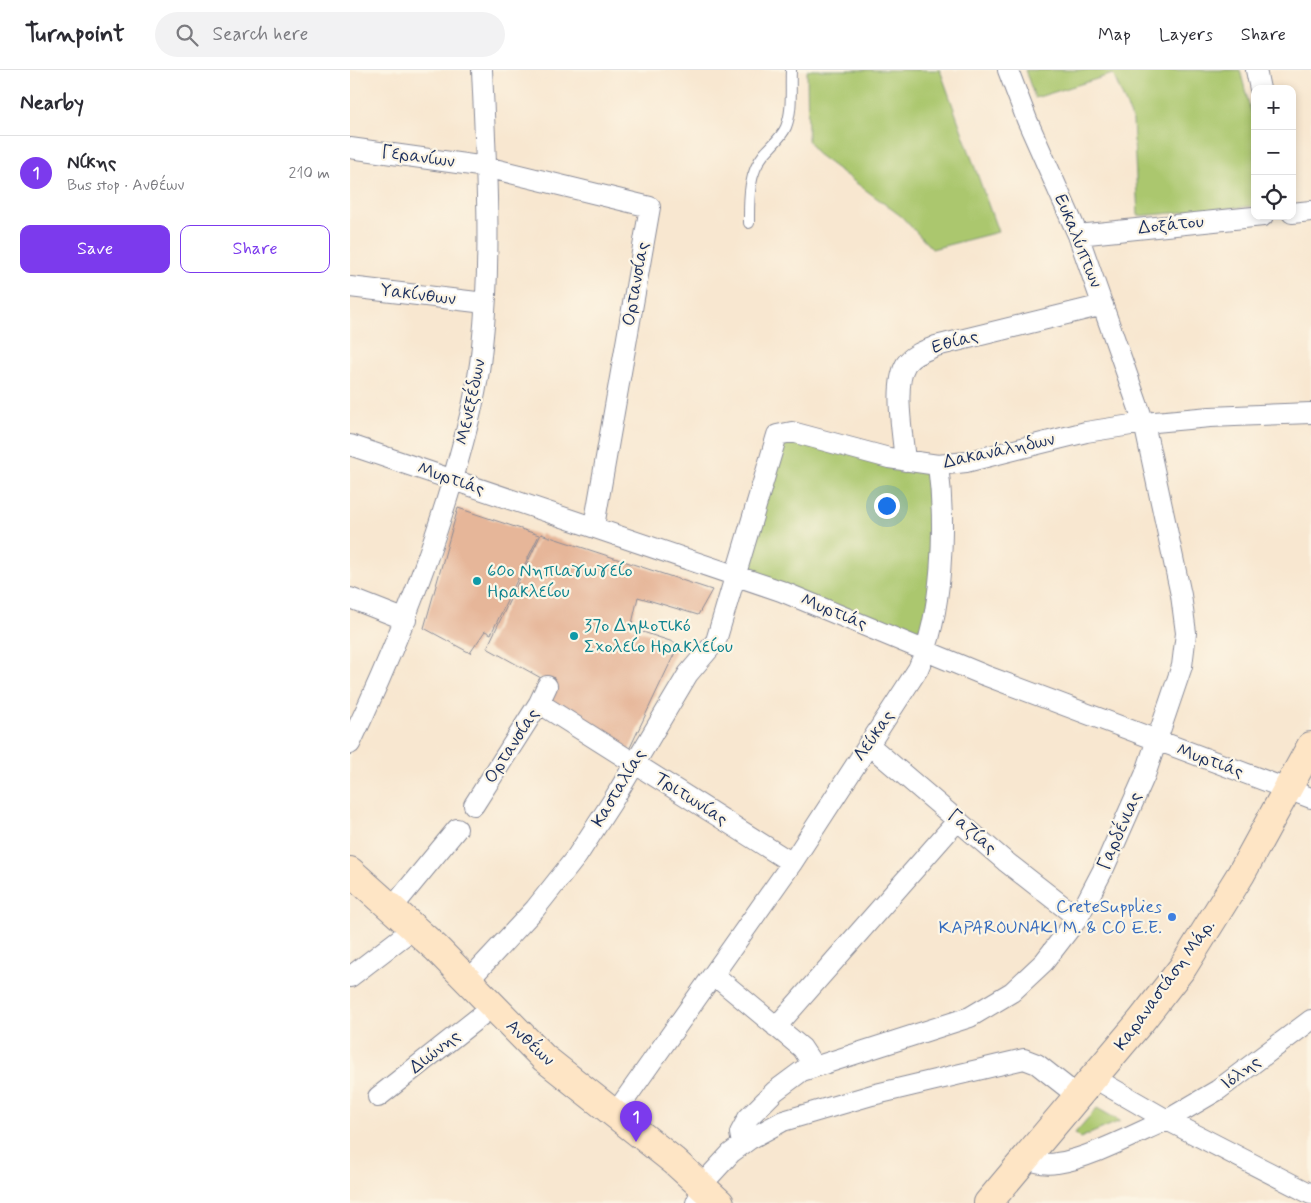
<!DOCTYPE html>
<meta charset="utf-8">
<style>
:root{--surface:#fff;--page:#f2f2f3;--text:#2b2b33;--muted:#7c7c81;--line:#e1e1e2;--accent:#7c3aed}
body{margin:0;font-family:Mynerve,sans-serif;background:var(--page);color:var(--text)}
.controls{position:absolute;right:15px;top:15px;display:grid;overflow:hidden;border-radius:10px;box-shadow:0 2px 8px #0003}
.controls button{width:45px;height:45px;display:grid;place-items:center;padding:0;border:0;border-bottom:1px solid var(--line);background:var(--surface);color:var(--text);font:25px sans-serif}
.you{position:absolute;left:536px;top:435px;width:18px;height:18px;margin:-12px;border:4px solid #fff;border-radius:50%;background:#1a73e8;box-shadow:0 0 0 8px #1a73e833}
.badge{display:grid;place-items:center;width:32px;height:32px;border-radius:50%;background:var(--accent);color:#fff;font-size:16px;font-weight:700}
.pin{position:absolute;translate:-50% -41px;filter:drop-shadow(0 1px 2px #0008)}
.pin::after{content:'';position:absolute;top:26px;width:18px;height:15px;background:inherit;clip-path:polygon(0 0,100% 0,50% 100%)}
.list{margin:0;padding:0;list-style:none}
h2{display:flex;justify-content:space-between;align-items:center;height:65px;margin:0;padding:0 20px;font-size:21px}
h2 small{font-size:16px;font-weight:400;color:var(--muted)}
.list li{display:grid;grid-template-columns:32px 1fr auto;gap:15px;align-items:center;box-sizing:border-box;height:75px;padding:0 20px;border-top:1px solid var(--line)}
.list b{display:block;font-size:19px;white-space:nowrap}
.list p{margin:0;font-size:16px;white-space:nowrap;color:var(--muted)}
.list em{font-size:16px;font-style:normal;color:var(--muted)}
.actions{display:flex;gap:10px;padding:15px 20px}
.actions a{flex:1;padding:11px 0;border:1px solid var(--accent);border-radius:10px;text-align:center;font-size:18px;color:var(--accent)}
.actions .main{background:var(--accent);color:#fff}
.icon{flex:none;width:28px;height:28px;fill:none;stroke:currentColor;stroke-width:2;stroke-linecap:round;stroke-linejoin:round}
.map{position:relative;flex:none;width:961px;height:1133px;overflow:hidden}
header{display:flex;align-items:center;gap:30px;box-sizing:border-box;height:70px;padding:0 25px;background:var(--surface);border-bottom:1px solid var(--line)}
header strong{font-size:24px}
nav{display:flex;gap:28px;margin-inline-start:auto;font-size:18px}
.search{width:350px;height:45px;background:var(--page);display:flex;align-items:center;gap:12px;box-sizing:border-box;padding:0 18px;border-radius:28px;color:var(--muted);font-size:19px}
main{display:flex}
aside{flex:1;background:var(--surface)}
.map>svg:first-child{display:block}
.green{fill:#abc76e;stroke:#637b66}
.building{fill:#e6b699}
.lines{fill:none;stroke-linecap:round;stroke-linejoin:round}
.lane-casing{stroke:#8a8b97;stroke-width:12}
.street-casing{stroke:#8a8b97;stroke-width:22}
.secondary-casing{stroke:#8a8b97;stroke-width:30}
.lane{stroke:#fff;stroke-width:10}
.street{stroke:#fff;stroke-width:20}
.secondary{stroke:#fee5c5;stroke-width:28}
.culture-dot{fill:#0f9aa8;stroke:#fcf5e5;stroke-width:2}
.shop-dot{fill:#3f7fe0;stroke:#fcf5e5;stroke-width:2}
.labels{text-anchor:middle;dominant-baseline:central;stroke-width:4.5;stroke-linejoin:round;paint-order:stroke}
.street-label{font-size:18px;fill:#1b2f5e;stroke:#fcf5e5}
.culture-label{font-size:18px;fill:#0d838f;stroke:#fcf5e5;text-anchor:start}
.shop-label{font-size:18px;fill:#366cbe;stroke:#fcf5e5;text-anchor:end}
</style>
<header>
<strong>Turnpoint</strong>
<div class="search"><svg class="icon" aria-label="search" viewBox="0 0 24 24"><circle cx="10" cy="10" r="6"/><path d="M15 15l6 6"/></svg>Search here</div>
<nav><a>Map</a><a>Layers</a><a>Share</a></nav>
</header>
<main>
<aside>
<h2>Nearby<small></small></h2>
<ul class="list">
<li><span class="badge">1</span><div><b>Νίκης</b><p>Bus stop · Ανθέων</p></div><em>210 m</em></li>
</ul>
<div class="actions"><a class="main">Save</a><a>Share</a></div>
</aside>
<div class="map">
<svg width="961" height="1133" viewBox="0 0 961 1133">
<rect width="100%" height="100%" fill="#fcf5e5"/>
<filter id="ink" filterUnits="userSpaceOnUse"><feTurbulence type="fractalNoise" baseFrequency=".02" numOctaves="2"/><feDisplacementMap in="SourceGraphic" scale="10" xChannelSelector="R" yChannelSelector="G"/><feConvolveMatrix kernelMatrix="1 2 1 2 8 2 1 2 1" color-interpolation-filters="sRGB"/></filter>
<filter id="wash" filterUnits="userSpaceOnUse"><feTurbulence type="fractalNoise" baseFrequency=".0096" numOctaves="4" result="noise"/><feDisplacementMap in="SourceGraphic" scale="20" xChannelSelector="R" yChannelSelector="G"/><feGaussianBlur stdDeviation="1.12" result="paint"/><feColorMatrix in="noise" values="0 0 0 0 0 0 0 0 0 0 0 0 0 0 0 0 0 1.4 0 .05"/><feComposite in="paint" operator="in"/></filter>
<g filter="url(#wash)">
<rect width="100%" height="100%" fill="#f8e7d0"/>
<path class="green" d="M 457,0 L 590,0 L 648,162 L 582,179 L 551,146 L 467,84 L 458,70 Z
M 675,0 L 890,0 L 905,58 L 905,136 L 788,146 L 783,51 L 763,4 L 685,28 Z
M 430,363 L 588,395 L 576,581 L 396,499 Z
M 747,1038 L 770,1051 L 730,1068 L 725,1063 Z"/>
<g id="blocks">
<path class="building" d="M 108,438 L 189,465 L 141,564 L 135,561 L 120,583 L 74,558 Z
M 191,464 L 362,520 L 348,545 L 288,527 L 281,558 L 329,574 L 277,684 L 192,631 L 200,613 L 137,578 Z"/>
</g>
</g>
<g filter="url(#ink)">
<use href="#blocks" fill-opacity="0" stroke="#8a8b97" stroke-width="1"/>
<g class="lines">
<defs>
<path id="lane" d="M 399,153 C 399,129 398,104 414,84 C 421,76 432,67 436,57 C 443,39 440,19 441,0"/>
<path id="street" d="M 906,0 L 910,19
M 0,78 L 136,97 L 300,137 L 244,456
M 942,143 L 961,141
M 728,165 L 913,146
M 0,217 L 135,233
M 0,375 L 431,521 L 634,605 L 961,728
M 555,391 C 553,366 543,315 556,294 C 563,284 575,281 586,276 L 753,235
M 0,528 L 56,550
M 189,633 L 442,793
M 0,674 C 41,588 76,501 103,409 C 115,366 128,322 132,276 C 142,187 136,90 132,0
M 518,674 L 655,791 L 728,848
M 124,735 L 189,633 L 197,616
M 42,838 L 107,759
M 364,905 L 452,978 L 464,996
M 0,907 L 64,858
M 118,911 L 185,839 L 227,786 L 262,732 L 338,604 L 366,571 L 427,365 L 442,362 L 539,388 L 588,395 L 616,392 L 736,362 L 794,353 L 860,347 L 961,343
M 426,957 L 608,750
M 744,1008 L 817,1050 L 868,1020 L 961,950
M 28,1027 L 142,937
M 264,1045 L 442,793 L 568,599 C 593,544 596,455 588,395
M 392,1074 L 390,1063 L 398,1048 L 425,1021 L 452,1001 L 620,947 L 662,922 L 694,892 L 728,848 L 754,798 L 795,705 L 832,596 L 836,563 L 831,525 L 794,353 L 728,165 L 677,50 L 658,0
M 677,1088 C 686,1093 696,1095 707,1093 C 738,1089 787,1063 817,1050 L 961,1124
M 346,1133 L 357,1109 L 381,1083 L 400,1069 L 433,1051 L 522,1025 L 674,989 L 687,994 L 729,1027"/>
<path id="secondary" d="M 0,801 L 86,878 L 194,988 L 324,1091 L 370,1133
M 638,1133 L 791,951 L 833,897 L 891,804 L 961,676"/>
</defs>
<use href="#lane" class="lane-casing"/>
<use href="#street" class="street-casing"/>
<use href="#secondary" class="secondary-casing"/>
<use href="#lane" class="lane"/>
<use href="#street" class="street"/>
<use href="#secondary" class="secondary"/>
</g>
</g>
<g class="culture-dot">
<circle cx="127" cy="511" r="5"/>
<circle cx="224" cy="566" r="5"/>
</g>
<circle class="shop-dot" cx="822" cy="847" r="5"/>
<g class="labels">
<g class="street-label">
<text transform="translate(68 87) rotate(8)">Γερανίων</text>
<text transform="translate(821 155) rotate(-6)">Δοξάτου</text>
<text transform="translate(728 171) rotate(68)">Ευκαλύπτων</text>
<text transform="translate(286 214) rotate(-80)">Ορτανσίας</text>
<text transform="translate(68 225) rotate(7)">Υακίνθων</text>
<text transform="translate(605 272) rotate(-15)">Εθίας</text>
<text transform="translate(121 332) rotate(-78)">Μενεξέδων</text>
<text transform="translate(649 381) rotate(-12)">Δακανάληδων</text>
<text transform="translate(101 409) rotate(19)">Μυρτιάς</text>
<text transform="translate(484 542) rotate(22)">Μυρτιάς</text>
<text transform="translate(524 666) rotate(-55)">Λεύκας</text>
<text transform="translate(162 676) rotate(-57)">Ορτανσίας</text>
<text transform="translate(860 691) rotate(20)">Μυρτιάς</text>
<text transform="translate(269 718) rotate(-59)">Κασταλίας</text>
<text transform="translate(341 729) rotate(33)">Τριτωνίας</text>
<text transform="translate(770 761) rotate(-66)">Γαρδένιας</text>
<text transform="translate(622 762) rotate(41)">Γαζίας</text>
<text transform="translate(815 915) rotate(-54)">Καραναστάση Μάρ.</text>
<text transform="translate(180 973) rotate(43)">Ανθέων</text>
<text transform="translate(85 982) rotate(-38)">Διώνης</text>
<text transform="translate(891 1003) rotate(-37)">Ιόλης</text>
</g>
<g class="culture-label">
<text x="137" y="501">60ο Νηπιαγωγείο<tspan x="137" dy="21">Ηρακλείου</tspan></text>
<text x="234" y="556">37ο Δημοτικό<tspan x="234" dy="21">Σχολείο Ηρακλείου</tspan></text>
</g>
<g class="shop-label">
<text x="812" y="837">CreteSupplies<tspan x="812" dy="21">KAPAROUNAKI M. &amp; CO E.E.</tspan></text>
</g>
</g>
</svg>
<div class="controls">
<button>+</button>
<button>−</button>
<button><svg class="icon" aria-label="locate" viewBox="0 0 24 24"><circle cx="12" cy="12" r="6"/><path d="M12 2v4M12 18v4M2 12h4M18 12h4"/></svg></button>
</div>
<div class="you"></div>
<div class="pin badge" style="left:286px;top:1072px">1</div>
</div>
</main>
